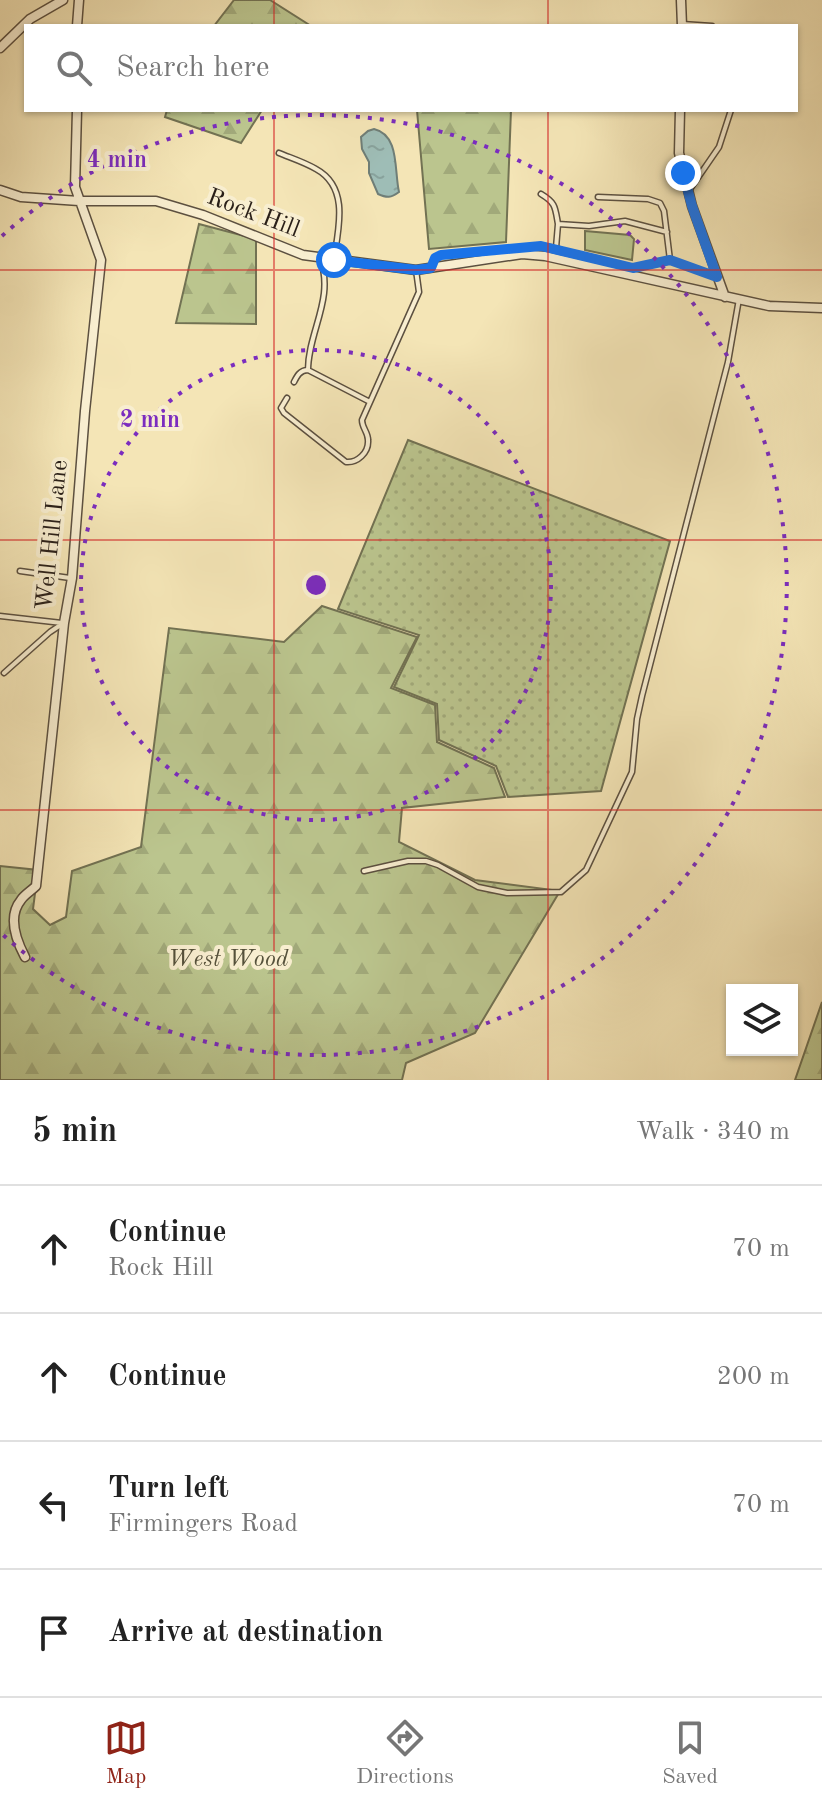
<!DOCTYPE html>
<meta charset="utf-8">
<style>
:root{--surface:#fff;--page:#f2f2f2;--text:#222;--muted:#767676;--line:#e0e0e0;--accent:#8f2418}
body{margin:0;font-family:"Old Standard TT",serif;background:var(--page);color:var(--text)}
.controls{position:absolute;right:24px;bottom:24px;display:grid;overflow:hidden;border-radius:0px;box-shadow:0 2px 6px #0004}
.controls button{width:72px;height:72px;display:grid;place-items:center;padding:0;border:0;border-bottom:2px solid var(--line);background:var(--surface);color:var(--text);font:40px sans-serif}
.stop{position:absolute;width:24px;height:24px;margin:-18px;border:6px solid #1a73e8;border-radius:50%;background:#fff}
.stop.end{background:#1a73e8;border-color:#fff;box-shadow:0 2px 8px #0008}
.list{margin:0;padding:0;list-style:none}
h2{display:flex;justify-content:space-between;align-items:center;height:104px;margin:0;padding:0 32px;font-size:34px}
h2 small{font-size:26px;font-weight:400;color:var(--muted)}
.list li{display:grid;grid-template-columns:52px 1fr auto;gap:24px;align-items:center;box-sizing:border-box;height:128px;padding:0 32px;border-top:2px solid var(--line)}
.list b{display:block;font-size:30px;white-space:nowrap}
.list p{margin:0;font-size:26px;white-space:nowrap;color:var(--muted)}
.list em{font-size:26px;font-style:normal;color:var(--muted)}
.icon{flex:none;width:44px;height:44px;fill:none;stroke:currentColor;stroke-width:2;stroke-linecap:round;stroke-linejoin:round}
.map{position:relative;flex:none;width:822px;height:1080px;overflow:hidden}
.search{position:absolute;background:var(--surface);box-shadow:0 2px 6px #0004;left:24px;right:24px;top:24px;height:88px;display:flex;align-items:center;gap:20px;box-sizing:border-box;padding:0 28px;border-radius:0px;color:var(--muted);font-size:30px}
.sheet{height:616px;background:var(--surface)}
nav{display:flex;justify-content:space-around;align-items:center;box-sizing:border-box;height:112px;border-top:2px solid var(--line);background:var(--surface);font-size:22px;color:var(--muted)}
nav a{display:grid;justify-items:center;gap:4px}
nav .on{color:var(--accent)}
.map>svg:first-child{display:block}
.grass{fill:url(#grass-dots);stroke:#727253;stroke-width:2}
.forest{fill:url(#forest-firs);stroke:#727253;stroke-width:2}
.garden{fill:#bbc58e;stroke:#727253;stroke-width:2}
.water{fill:url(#water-ripples);stroke:#6f7e77;stroke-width:2}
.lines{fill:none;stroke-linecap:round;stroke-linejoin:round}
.service-casing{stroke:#5c5040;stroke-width:7}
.minor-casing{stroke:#5c5040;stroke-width:11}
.service{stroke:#f8eed0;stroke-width:4}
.minor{stroke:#f8eed0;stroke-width:8}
.route{stroke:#1a73e8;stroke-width:10}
.grid{fill:none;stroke:#d62828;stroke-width:2;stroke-opacity:0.55}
.ring{fill:none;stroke:#7b2cbf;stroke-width:4;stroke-dasharray:4 8}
.labels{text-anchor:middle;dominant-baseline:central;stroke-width:8;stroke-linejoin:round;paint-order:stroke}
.street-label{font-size:24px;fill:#291f18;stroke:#f8eed0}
.park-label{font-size:24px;font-style:italic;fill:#55513b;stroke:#f8eed0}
.centre{fill:#7b2cbf;stroke:#f8eed0;stroke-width:4}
.ring-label{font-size:24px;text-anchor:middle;font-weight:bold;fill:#7b2cbf;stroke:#f8eed0;stroke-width:8;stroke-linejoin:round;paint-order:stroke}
</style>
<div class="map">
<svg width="822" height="1080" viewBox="0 0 822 1080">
<defs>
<pattern id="grass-dots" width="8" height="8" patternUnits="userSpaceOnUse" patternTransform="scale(2)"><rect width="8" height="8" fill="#bbc58e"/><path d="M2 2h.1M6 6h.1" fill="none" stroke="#a1a97a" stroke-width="1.8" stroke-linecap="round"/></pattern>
<pattern id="forest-firs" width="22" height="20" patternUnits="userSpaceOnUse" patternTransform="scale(2)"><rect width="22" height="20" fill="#bbc58e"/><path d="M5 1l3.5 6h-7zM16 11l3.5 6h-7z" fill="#a1a97a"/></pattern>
<pattern id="water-ripples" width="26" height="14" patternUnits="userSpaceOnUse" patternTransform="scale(2)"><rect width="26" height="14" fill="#9ebdb6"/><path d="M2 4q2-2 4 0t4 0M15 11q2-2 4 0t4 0" fill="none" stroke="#88a29c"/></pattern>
</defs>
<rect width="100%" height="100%" fill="#f4e5b6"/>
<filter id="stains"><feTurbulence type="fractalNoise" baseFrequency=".0025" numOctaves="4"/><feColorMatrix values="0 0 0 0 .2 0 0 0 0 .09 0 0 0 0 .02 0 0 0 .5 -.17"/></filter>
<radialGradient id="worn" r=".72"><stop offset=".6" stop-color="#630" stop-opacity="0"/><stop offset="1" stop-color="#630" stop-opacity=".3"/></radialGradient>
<path class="grass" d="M 408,440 L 670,541 L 601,791 L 508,797 L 496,766 L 439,740 L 437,704 L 394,687 L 419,635 L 338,609 Z"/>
<path class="forest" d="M 234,0 L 270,0 L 311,26 L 214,26 Z
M 167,110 L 262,110 L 241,143 L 165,117 Z
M 417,110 L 511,110 L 506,242 L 429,249 Z
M 199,224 L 256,239 L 256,324 L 176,323 Z
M 322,606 L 417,637 L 391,688 L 435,705 L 437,742 L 494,768 L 505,797 L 402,808 L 399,842 L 475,880 L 560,891 L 475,1033 L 406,1063 L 402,1080 L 0,1080 L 0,866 L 38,870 L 33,909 L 50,925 L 66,917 L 72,871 L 141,847 L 169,628 L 284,642 Z
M 822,1002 L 822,1080 L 795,1080 Z"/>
<path class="garden" d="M 585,231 L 630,235 L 634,239 L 632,260 L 585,250 Z"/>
<path class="water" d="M 374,129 C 400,135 394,171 399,192 C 391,198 387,198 378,194 L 369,173 L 369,162 L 362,149 L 361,137 L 368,131 Z"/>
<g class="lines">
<defs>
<path id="service" d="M 682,24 L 712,26
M 279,153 C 291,158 304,162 316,169 C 349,187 339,227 334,258
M 688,192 L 719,147 L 731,110
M 541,194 C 556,203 555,207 558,224 L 589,226 L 625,221 L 667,232
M 598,197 L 648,199 L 660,203 L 664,211 L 670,260
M 556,248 L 558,224
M 432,266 L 435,258 L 441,255 L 541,246 L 556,248 L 575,255 L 633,268 L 670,260 L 717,277
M 308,370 C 308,332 335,298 320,259
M 294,382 C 297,376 300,370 308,370 L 370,402
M 287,398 L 281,408 L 284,413 L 346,462 C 357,463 369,453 368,440 C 368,432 362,428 362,420 L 419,292 L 416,270
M 20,571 L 70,578
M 0,616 L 62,623
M 4,673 L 50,632 L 62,624
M 364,871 L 408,861 L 426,861 L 438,865 L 478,887 L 507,893 L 561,892 L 586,870 L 632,772 L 637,719 L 642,696 L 728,362 L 739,299"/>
<path id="minor" d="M 681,0 L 682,26
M 77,26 L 79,0
M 0,48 L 30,19 L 63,0
M 680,110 L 679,153 L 692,206 L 725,297
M 0,190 L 21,197 L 79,201 L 156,201 L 203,215 L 303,255 L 416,270 L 522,254 L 545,256 L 769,306 L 822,308
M 25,957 C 16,940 7,917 21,900 C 24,895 31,891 36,886 L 64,623 L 72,578 L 85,411 L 101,260 L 75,187 L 77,110"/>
</defs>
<use href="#service" class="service-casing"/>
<use href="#minor" class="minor-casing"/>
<use href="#service" class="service"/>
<use href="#minor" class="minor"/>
</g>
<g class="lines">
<path class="route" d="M 334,260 L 416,270 L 431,268 L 435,258 L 441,255 L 541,246 L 633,268 L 670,260 L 717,277 L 692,206 L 683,173"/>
</g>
<path class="grid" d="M 274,0 L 274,26M 548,0 L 548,26M 274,110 L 274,1080M 548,110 L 548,1080M 0,270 L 822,270M 0,540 L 822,540M 0,810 L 822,810"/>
<g class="ring">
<circle cx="316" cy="585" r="235"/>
<path d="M2 236A470 470 0 1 1 2 934"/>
</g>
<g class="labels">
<g class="street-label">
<text transform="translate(253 214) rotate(21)">Rock Hill</text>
<text transform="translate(53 535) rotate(-84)">Well Hill Lane</text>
</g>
<g class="park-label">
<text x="228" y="960">West Wood</text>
</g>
</g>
<circle cx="316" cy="585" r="12" class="centre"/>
<g class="ring-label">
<text x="117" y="167">4 min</text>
<text x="150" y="427">2 min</text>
</g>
<rect width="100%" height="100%" filter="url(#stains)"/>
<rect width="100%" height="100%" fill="url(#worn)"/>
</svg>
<div class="controls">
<button><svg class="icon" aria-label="layers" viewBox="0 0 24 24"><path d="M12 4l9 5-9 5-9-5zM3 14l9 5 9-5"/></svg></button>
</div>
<div class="stop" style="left:334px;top:260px"></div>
<div class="stop end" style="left:683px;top:173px"></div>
<div class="search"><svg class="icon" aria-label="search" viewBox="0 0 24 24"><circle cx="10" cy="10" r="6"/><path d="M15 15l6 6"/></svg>Search here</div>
</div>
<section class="sheet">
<h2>5 min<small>Walk · 340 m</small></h2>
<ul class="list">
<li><svg class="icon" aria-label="ahead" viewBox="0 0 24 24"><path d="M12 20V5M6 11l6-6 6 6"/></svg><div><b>Continue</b><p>Rock Hill</p></div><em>70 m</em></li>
<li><svg class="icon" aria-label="ahead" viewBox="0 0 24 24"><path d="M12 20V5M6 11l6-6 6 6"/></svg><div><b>Continue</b></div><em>200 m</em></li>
<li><svg class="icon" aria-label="left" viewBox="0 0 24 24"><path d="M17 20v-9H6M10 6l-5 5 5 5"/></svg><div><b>Turn left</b><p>Firmingers Road</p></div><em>70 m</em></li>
<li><svg class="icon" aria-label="arrive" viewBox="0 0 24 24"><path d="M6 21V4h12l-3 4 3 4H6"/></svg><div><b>Arrive at destination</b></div></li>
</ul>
</section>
<nav>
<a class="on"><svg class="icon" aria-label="map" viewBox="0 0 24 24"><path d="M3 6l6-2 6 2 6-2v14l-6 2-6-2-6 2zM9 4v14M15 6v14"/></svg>Map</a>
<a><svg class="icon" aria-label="directions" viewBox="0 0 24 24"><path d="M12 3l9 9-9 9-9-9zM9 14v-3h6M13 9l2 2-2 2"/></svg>Directions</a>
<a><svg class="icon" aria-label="saved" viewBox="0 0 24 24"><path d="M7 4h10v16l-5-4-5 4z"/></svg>Saved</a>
</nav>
